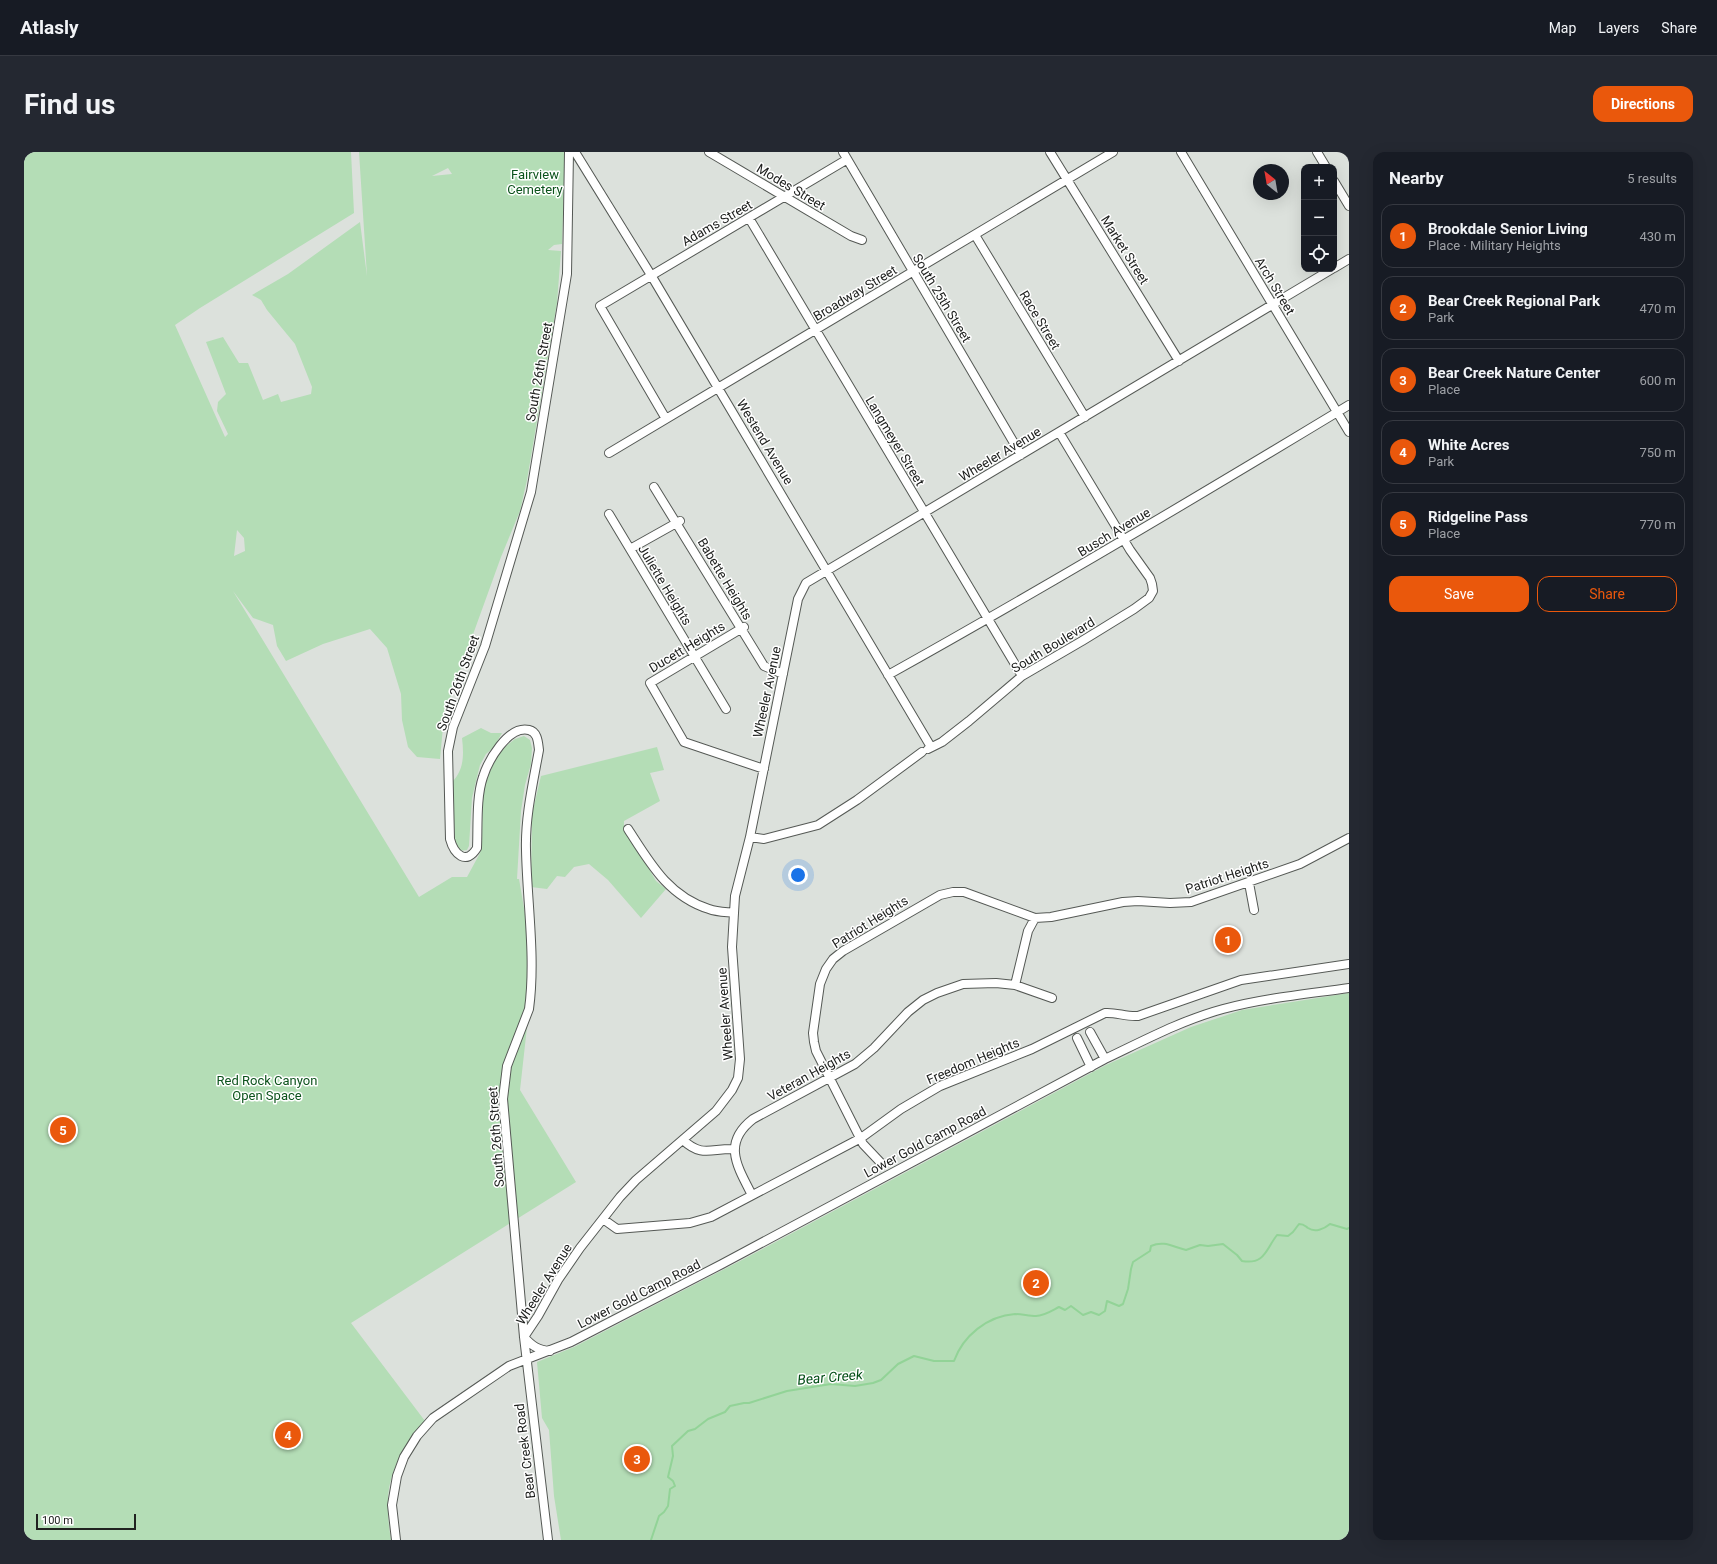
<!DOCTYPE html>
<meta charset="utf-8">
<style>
:root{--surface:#171b24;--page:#242831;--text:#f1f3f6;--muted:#9ea1a6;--line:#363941;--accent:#ea580c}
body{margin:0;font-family:Roboto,sans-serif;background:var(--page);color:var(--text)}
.controls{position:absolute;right:12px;top:12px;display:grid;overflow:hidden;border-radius:8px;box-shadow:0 4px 16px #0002}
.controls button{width:36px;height:36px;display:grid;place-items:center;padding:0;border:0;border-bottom:1px solid var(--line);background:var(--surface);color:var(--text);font:20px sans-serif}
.compass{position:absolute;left:1229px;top:12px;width:36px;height:36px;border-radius:50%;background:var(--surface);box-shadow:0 4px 16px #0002;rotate:329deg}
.scale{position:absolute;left:12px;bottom:10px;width:100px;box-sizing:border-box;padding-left:4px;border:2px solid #202220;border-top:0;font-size:11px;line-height:14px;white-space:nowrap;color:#202220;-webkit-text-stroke:3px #fff;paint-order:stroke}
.you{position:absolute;left:774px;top:723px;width:14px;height:14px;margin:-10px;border:3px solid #fff;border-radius:50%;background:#1a73e8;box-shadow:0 0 0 6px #1a73e833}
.badge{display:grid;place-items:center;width:26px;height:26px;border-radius:50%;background:var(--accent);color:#fff;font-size:13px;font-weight:700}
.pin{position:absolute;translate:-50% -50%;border:2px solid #fff;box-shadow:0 1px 4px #0006}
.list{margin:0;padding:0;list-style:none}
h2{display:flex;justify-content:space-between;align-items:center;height:52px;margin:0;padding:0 16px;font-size:17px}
h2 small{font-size:13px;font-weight:400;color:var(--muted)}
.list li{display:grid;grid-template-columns:26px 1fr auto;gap:12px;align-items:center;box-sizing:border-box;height:64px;margin:0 8px 8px;padding:0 8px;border:1px solid var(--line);border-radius:12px}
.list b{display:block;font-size:15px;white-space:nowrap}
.list p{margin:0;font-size:13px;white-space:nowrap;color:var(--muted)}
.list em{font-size:13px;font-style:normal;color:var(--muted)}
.actions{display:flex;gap:8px;padding:12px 16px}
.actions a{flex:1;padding:9px 0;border:1px solid var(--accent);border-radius:12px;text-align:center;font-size:14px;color:var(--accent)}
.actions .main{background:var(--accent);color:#fff}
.icon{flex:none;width:22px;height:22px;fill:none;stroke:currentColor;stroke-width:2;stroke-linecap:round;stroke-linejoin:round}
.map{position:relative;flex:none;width:1325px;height:1388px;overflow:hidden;border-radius:12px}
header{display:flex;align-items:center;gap:24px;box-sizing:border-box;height:56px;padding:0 20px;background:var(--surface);border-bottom:1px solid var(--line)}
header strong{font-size:19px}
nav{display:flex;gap:22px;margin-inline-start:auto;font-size:14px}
.intro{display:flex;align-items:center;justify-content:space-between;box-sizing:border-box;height:96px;padding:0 24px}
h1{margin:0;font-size:28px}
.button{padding:10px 18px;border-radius:12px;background:var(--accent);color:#fff;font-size:14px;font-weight:700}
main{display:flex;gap:24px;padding:0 24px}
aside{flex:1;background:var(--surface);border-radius:12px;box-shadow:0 4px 16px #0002}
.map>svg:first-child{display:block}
.green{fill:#b4ddb6;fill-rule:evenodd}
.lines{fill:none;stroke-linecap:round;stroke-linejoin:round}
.stream{stroke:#92d397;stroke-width:2}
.minor-casing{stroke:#555955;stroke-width:10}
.minor{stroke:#fff;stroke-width:8}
.labels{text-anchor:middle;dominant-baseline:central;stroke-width:3;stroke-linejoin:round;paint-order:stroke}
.park-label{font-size:13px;fill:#0c531c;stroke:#fff}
.street-label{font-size:13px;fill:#202220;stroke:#fff}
.water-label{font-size:14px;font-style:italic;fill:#034e17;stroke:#fff}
</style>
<header>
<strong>Atlasly</strong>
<nav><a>Map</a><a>Layers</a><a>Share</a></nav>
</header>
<div class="intro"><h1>Find us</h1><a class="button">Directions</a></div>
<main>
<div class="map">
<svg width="1325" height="1388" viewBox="0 0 1325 1388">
<rect width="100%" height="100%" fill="#dce1dc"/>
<path class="green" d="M 0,0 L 327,0 L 330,61 L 176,156 L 151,173 L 201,285 L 204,282 L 193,259 L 194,250 L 202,242 L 182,190 L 199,185 L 215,211 L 224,211 L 239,248 L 254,242 L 257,250 L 287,242 L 288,235 L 271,192 L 243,158 L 237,148 L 228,143 L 264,122 L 336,70 L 343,124 L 335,0 L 541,0 L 538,92 L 530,93 L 524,98 L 537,99 L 533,151 L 503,328 L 496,359 L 477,405 L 426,546 L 419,575 L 416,607 L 393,605 L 384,595 L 378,568 L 377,542 L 363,496 L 346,477 L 299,492 L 262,509 L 253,494 L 249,473 L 229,466 L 209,439 L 395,745 L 428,725 L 443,725 L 456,701 L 458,691 L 459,634 L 473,604 L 482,594 L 491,587 L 500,584 L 506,588 L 508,596 L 507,612 L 501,633 L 497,659 L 493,727 L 495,727 L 506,791 L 505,857 L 496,938 L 552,1030 L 327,1171 L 401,1269 C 382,1292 365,1317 364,1348 C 363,1361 365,1375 367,1388 L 0,1388 ZM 424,16 L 428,22 L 408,24 ZM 213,378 L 220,386 L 221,399 L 210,404 Z
M 457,576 L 467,581 L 478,581 L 470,595 L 462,602 L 456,613 L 452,629 L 448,646 L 445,694 L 443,698 L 434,699 L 431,688 L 428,630 C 440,618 440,603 438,586 Z
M 633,595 L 640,618 L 626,621 L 636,649 L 600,669 L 600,679 L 621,710 L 632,729 L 642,737 L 617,766 L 584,728 L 565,712 L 550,715 L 541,725 L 533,724 L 523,737 L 507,735 L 508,662 L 517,624 Z
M 1325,841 L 1325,1388 L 537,1388 L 530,1344 L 525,1278 L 518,1266 L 513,1210 L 550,1195 L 716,1109 L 1082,913 L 1167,875 L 1218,858 Z"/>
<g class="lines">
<path class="stream" d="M 627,1388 L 635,1364 L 640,1360 L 644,1354 L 646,1337 L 651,1334 L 649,1329 L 644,1325 L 649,1304 L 648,1294 L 664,1279 L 671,1277 L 684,1267 L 701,1260 L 706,1254 L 720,1251 L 725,1251 L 763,1239 L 807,1232 L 831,1234 L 849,1231 L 857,1228 L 874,1212 L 890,1204 L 910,1209 L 930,1209 C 939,1184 963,1164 991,1162 C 998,1162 1005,1164 1012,1164 C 1020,1164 1029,1158 1035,1155 L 1041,1158 L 1047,1154 L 1059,1163 L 1067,1160 L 1075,1163 L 1081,1159 L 1083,1149 L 1095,1154 L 1099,1152 L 1104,1137 L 1107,1117 L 1109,1110 L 1126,1099 L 1127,1094 C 1140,1088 1149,1095 1162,1098 L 1176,1093 L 1184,1094 L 1199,1092 L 1213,1103 L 1218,1109 C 1241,1113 1242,1097 1253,1083 L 1264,1084 L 1269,1080 L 1275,1072 C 1280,1072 1280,1073 1284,1076 C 1291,1081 1300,1077 1306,1072 L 1323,1077 L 1325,1076"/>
<defs>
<path id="minor" d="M 551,0 L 627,123 L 907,595
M 685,0 L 827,84 L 838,88
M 819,0 L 997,303
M 1026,0 L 1155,209
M 1157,0 L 1325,280
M 1293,0 L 1302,15
M 1310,29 L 1325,54
M 725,66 L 998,524
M 951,83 L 1061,265
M 1310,116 L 1325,107
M 642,267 L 576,154 L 822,8
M 585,301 L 1089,0
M 630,335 L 740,514 L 759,522
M 585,362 L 702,557
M 606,397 L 656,369
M 720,475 L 626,531 L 660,590 L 740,617
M 864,523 C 1020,436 1173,345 1325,253
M 904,597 L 918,590 L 945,569 L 998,524 L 1058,489 L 1110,457 L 1125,446 L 1129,439 L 1128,432 L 1126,426 L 1106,398 L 1035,280
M 604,677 C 626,711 644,744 685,757 C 693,760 702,760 710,761
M 726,685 L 740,687 L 794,673 L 833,648 L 898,600
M 1225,731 L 1230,758
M 991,833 L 1004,779 L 1011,766 L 1027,765 L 1099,750 L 1114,749 L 1146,751 L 1167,750 L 1276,712 L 1325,686
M 1066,880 L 1081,907
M 1053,886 L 1067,915
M 659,988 C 678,1006 688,996 710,997
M 857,1011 L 839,992 L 792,899 L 790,890 L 789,881 L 796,832 L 802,817 L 809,807 L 819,799 L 916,743 L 929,740 L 940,740 L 1011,766
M 728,1043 C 713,1014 698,991 729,967 L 831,912 L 850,896 L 884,860 L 899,848 L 913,841 L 939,832 L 972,831 L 991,833 L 1028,846
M 579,1067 L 593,1077 L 666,1071 L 687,1065 L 837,986 L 877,957 L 916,934 L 1008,897 L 1081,861 C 1092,860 1102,865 1114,864 L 1217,828 L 1325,812
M 526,1199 C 514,1198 508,1194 500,1185 L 514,1164 L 534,1128 L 556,1096 L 596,1045 L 612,1028 L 692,959 L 708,938 L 714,926 L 716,907 L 708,795 L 711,744 L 726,685 L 774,447 L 782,431 L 1308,117
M 372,1388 L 368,1353 L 373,1324 L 380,1305 L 393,1284 L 409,1266 L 485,1214 L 547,1190 L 698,1112 L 1081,907 C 1119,889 1158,868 1199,857 C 1240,846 1283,842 1325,836
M 524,1388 L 500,1185 L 479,947 L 483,914 L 505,857 C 512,806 503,750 502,698 C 501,665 509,631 515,598 C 514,591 514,580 505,578 C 484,573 464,609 459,625 C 452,645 454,675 453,696 C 442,714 430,702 426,687 L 424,599 L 429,575 L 461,494 L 507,340 L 543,122 L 545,0"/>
</defs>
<use href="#minor" class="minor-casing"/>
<use href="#minor" class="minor"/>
</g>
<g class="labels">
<g class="park-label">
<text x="511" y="22">Fairview<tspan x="511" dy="15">Cemetery</tspan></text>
<text x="243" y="928">Red Rock Canyon<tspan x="243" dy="15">Open Space</tspan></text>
</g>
<g class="street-label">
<text transform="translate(767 35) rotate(31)">Modes Street</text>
<text transform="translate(693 71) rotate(-30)">Adams Street</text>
<text transform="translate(1101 98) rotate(58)">Market Street</text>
<text transform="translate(1251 134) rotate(59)">Arch Street</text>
<text transform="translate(831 141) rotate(-31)">Broadway Street</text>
<text transform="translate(918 146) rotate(59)">South 25th Street</text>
<text transform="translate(1016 168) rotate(59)">Race Street</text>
<text transform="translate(515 220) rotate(-80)">South 26th Street</text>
<text transform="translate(871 289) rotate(59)">Langmeyer Street</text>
<text transform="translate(741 290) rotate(59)">Westend Avenue</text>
<text transform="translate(976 302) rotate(-31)">Wheeler Avenue</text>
<text transform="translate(1090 380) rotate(-31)">Busch Avenue</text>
<text transform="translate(701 427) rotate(59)">Babette Heights</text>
<text transform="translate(641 433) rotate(59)">Juliette Heights</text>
<text transform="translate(1029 493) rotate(-31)">South Boulevard</text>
<text transform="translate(663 495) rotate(-31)">Ducett Heights</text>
<text transform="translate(434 531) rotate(-70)">South 26th Street</text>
<text transform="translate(743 540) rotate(-78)">Wheeler Avenue</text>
<text transform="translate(1203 724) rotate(-18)">Patriot Heights</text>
<text transform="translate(846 770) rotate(-32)">Patriot Heights</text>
<text transform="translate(701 862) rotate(-94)">Wheeler Avenue</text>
<text transform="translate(949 909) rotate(-23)">Freedom Heights</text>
<text transform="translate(785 923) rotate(-29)">Veteran Heights</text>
<text transform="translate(472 985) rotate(-94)">South 26th Street</text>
<text transform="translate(901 990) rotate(-28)">Lower Gold Camp Road</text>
<text transform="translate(520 1132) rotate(-58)">Wheeler Avenue</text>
<text transform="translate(615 1142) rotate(-27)">Lower Gold Camp Road</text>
<text transform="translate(501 1299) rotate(-97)">Bear Creek Road</text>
</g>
<g class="water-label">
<text transform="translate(806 1225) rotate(-5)">Bear Creek</text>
</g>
</g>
</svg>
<div class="controls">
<button>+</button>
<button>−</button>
<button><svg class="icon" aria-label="locate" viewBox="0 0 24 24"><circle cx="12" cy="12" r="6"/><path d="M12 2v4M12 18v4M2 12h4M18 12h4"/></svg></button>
</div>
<svg class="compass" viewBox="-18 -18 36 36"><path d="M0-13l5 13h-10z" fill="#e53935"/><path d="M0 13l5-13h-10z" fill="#9ea1a6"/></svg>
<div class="scale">100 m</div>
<div class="you"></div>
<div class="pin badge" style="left:1204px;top:788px">1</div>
<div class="pin badge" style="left:1012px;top:1131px">2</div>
<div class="pin badge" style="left:613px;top:1307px">3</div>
<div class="pin badge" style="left:264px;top:1283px">4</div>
<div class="pin badge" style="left:39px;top:978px">5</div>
</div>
<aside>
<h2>Nearby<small>5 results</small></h2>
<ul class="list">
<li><span class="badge">1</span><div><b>Brookdale Senior Living</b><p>Place · Military Heights</p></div><em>430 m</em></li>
<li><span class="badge">2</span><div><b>Bear Creek Regional Park</b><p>Park</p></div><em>470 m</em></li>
<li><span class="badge">3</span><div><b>Bear Creek Nature Center</b><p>Place</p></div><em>600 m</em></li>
<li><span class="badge">4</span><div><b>White Acres</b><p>Park</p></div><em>750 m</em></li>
<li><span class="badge">5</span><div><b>Ridgeline Pass</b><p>Place</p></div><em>770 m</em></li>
</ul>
<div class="actions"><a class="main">Save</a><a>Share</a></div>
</aside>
</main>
